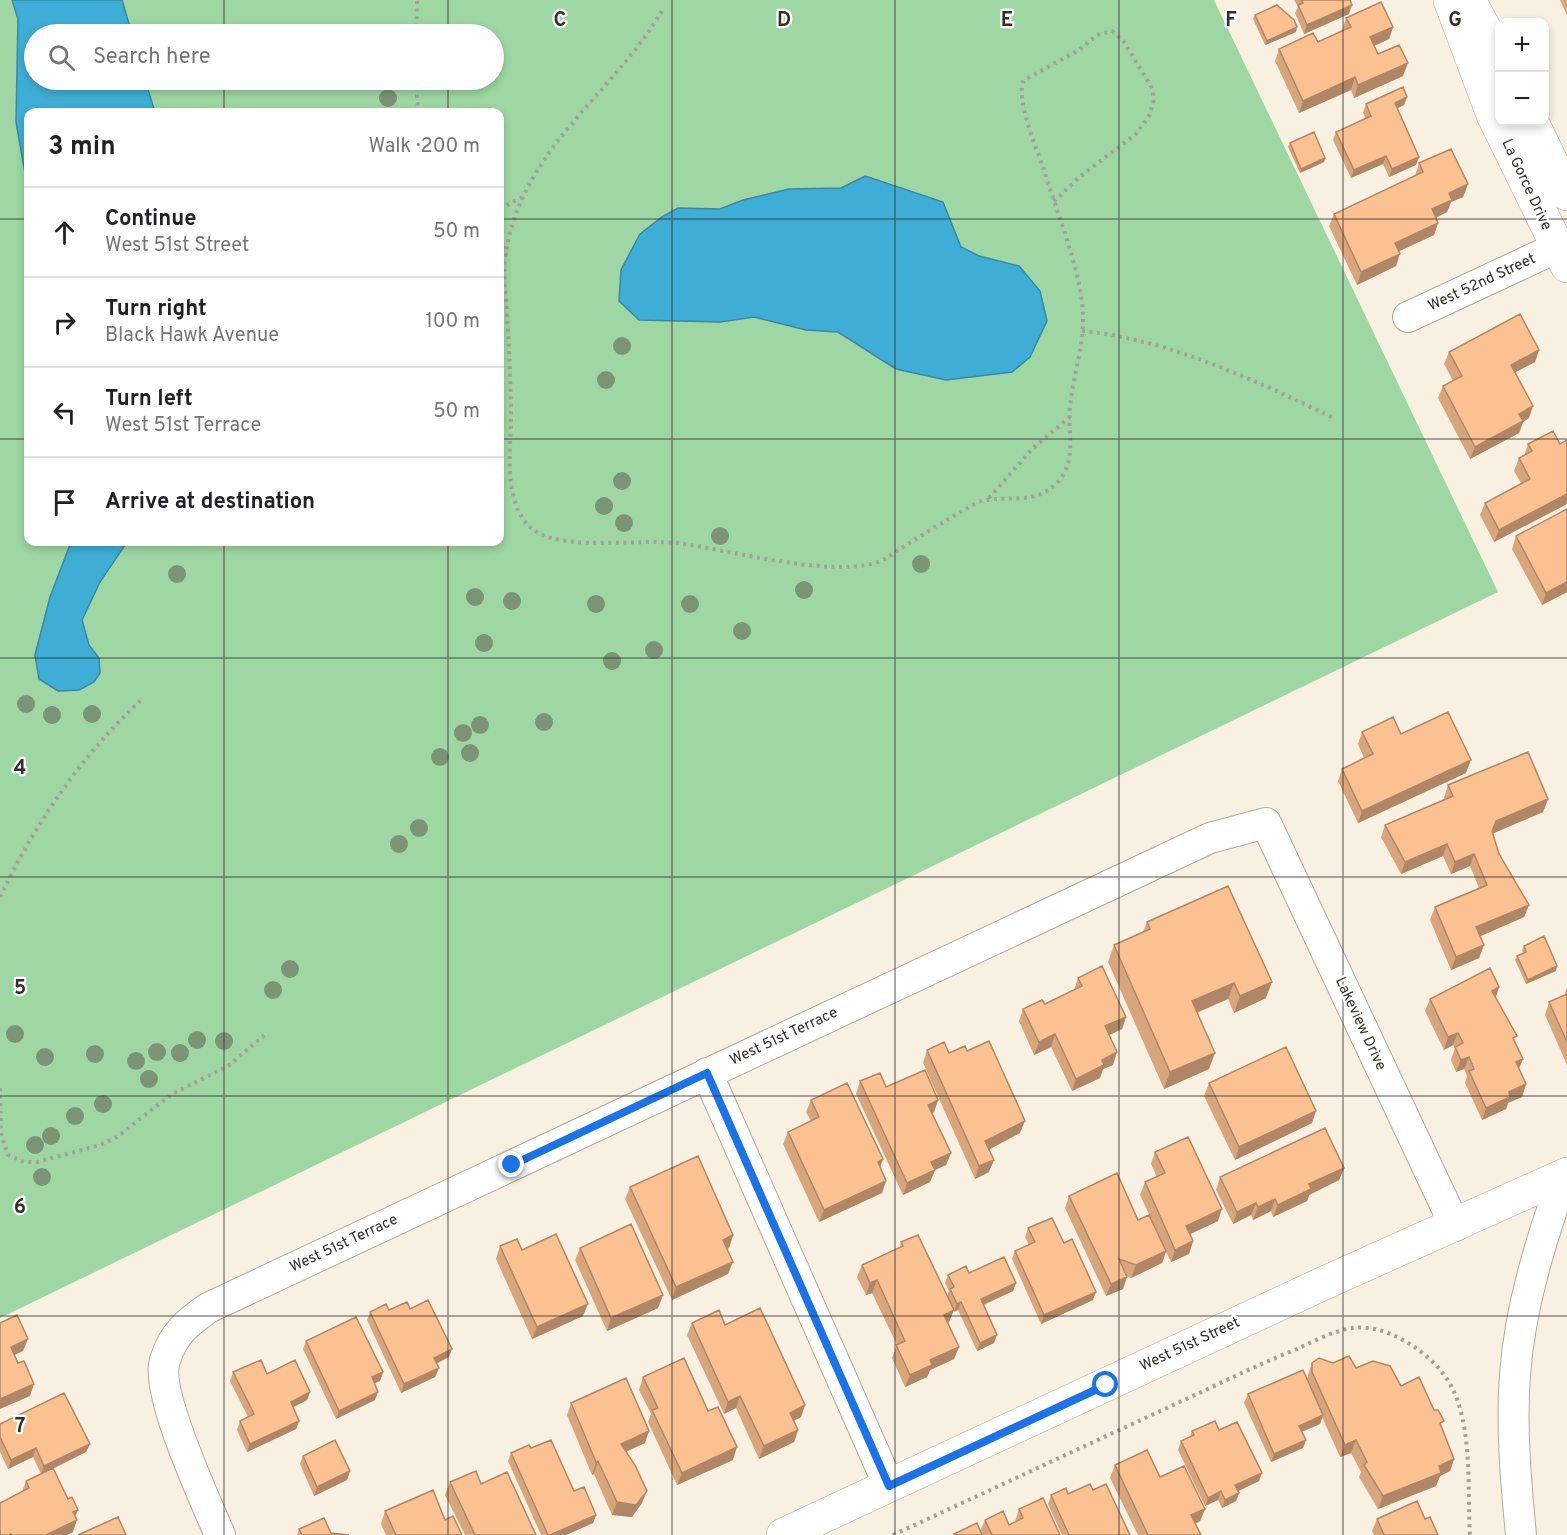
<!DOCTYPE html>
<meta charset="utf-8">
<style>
:root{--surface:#fff;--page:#f2f2f2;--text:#202124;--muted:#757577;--line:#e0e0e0}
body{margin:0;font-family:Overpass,sans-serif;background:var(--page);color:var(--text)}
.controls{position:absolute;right:18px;top:18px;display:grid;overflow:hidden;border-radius:12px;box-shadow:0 3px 9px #0003}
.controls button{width:54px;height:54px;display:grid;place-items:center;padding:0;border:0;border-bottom:2px solid var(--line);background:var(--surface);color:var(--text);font:30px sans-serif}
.stop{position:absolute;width:18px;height:18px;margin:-14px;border:4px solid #1a73e8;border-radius:50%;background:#fff}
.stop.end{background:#1a73e8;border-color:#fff;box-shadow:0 2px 6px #0008}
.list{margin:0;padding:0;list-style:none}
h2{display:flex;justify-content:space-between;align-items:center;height:78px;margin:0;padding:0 24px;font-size:26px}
h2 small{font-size:20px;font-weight:400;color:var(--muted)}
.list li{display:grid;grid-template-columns:39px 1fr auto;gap:18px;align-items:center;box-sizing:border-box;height:90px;padding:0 24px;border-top:2px solid var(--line)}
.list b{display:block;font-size:22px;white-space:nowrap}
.list p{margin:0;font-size:20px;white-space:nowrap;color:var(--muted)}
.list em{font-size:20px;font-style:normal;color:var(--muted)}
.icon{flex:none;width:33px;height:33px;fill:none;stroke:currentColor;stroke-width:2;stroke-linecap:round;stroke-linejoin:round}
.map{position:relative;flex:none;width:1567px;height:1535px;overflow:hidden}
.search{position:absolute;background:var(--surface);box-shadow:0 3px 9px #0003;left:24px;top:24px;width:480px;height:66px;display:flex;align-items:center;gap:15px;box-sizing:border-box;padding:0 21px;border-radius:33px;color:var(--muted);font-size:22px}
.panel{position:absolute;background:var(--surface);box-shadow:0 3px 9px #0003;left:24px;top:108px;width:480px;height:438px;border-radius:12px}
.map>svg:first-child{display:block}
.green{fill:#9ed7a3;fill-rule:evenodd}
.water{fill:#3eaed6;stroke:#3b88a2;stroke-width:1.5}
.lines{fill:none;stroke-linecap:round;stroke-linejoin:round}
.street-casing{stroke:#b1ab9c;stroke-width:32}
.secondary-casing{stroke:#b1ab9c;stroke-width:34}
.path{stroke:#a6a195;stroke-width:4;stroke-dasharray:3 4.5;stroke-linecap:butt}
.street{stroke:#fff;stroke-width:30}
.secondary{stroke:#fff;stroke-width:33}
.tree{fill:#7b9476}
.wall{fill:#d8a67d}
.shaded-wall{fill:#b08766}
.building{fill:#fbc191;stroke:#b08766;stroke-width:1.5}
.route{stroke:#1a73e8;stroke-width:8}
.grid{fill:none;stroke:#33302a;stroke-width:1.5;stroke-opacity:0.55}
.labels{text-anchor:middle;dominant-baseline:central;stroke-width:4.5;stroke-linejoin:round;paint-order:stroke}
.street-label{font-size:15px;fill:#33302a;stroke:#fff}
.grid-label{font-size:20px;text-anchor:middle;font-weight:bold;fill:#33302a;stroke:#fff;stroke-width:4.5;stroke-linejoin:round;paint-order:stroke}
</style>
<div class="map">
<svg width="1567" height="1535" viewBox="0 0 1567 1535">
<rect width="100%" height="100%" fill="#f8f1e1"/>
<path class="green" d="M 0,0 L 1214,0 L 1498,592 L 0,1318 ZM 34,34 L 494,34 L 494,80 L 34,80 ZM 28,112 L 500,112 L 500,542 L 28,542 Z"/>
<path class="water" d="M 12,0 L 122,0 L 132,34 L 34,34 L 34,80 L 145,80 L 155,112 L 28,112 L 28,190 L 16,122 L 18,19 Z
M 865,176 L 943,202 L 961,247 L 979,256 L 1019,266 L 1040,291 L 1047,321 L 1030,357 L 1012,372 L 946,380 L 896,369 L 838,332 L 806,330 L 754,317 L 720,322 L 639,320 L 619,301 L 621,270 L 640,234 L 662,217 L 678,208 L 720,209 L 743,200 L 789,189 L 841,188 Z
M 71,542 L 127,542 L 100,582 L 82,620 L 89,645 L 99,658 L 100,673 L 94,682 L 79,690 L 58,691 L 39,679 L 35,655 L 50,597 Z"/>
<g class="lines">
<defs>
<path id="street" d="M 1408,317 L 1556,248
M 707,1073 L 889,1486
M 220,1535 C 206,1502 154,1391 165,1360 C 174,1333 186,1324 208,1308 L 1210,838 L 1266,823 L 1455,1226
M 1521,1535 C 1516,1483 1511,1427 1515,1375 C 1520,1306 1541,1240 1564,1175"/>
<path id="secondary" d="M 1450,0 L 1493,115 L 1567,266
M 1469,0 L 1500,57
M 1532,122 L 1567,194
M 783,1535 L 1322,1284 L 1567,1174"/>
</defs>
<use href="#street" class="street-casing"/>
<use href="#secondary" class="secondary-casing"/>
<path class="path" d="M 662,11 C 610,98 519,150 505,259 C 503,277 506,294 507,312 C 509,348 511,385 511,421 C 510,455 503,513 538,533 C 568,550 641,539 678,543 C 728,550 828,577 875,563 C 888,559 899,549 911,542 C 933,528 955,515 978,502 C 1000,495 1025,503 1045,492 C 1081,471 1067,437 1070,406 C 1073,377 1083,349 1083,320 C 1084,276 1056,211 1043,167 C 1036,147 1015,98 1024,80 L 1079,50 L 1097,35 L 1112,31 L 1124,42 L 1152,88 L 1154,100 L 1149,116 L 1136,134 L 1083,174 L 1053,202
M 416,34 L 417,0
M 416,80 L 418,112
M 500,209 L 522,197
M 500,239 L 506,255
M 1082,331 C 1168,339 1256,381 1334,418
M 989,498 L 1033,448 L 1070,417
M 0,897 C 36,822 81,756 142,699
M 0,1088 L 1,1134 L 8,1155 L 24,1162 L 37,1162 L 100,1145 L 117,1137 L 172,1094 L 228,1066 L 268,1032
M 893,1535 C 999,1486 1104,1437 1210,1388 C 1239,1374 1267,1361 1297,1349 C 1314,1341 1333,1331 1352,1328 C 1385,1323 1426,1350 1445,1376 C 1474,1416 1467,1487 1470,1535"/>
<use href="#street" class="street"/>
<use href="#secondary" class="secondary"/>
</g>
<g class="tree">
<circle cx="388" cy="98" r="9"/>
<circle cx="622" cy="346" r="9"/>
<circle cx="606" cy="380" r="9"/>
<circle cx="622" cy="481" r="9"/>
<circle cx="604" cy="506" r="9"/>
<circle cx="624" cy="523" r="9"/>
<circle cx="720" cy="536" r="9"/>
<circle cx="921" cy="564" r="9"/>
<circle cx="177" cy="574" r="9"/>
<circle cx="804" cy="590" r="9"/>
<circle cx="475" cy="597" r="9"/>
<circle cx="512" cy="601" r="9"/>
<circle cx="596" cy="604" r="9"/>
<circle cx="690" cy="604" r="9"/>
<circle cx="742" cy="631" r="9"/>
<circle cx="484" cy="643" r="9"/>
<circle cx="654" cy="650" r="9"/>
<circle cx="612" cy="661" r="9"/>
<circle cx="26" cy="704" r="9"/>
<circle cx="92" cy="714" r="9"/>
<circle cx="52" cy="715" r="9"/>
<circle cx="544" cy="722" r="9"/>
<circle cx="480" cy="725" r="9"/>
<circle cx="463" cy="733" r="9"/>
<circle cx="470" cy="753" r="9"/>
<circle cx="440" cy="757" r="9"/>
<circle cx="419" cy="828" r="9"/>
<circle cx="399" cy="844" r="9"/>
<circle cx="290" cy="969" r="9"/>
<circle cx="273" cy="990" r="9"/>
<circle cx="15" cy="1034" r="9"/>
<circle cx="197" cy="1040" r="9"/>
<circle cx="224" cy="1041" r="9"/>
<circle cx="157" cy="1052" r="9"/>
<circle cx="180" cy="1053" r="9"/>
<circle cx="95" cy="1054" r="9"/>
<circle cx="45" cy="1057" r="9"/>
<circle cx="136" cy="1061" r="9"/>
<circle cx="149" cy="1079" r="9"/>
<circle cx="103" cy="1104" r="9"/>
<circle cx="75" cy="1116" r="9"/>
<circle cx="51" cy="1136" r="9"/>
<circle cx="35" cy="1145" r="9"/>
<circle cx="42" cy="1177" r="9"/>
</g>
<path class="wall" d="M 1294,0 L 1350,0 L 1349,14 L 1304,34 L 1295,13 L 1298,7 Z
M 1560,0 L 1567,0 L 1567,15 Z
M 1255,15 L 1296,32 L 1265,45 L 1253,19 Z
M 1346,18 L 1393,27 L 1389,39 L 1374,46 L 1378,54 L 1403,76 L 1354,98 L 1351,90 L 1299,113 L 1275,61 L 1279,49 L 1318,42 L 1342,30 Z
M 1407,97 L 1404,105 L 1397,108 L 1419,157 L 1416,165 L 1389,177 L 1383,164 L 1351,178 L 1333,140 L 1336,132 L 1366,119 L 1363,113 L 1366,104 Z
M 1290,143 L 1325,158 L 1324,162 L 1300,173 L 1288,147 Z
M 1419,163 L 1468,184 L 1463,197 L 1451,202 L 1447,212 L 1436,218 L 1438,223 L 1434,235 L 1399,251 L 1396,266 L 1357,285 L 1329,226 L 1334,214 L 1415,176 Z
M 1539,350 L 1535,362 L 1515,372 L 1529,418 L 1523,422 L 1519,433 L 1470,459 L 1438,398 L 1443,386 L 1453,381 L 1444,364 L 1449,352 Z
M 1567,440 L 1567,504 L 1494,542 L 1480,515 L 1485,503 L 1521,483 L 1514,471 L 1519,458 L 1524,456 L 1528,444 L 1560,444 Z
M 1516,536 L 1567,592 L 1542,605 L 1512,549 Z
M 1362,732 L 1401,734 L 1466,773 L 1358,823 L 1338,781 L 1342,769 L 1364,758 L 1358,744 Z
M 1448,785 L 1548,799 L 1543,812 L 1493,833 L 1499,854 L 1529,905 L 1524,917 L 1480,936 L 1484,945 L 1479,958 L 1451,970 L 1430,920 L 1435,907 L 1479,888 L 1470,866 L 1451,874 L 1443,856 L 1401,874 L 1381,837 L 1385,825 L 1445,800 L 1444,798 Z
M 1147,922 L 1266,998 L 1234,1013 L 1228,999 L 1197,1013 L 1209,1069 L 1164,1089 L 1108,962 L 1114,945 L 1143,932 Z
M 1524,946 L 1556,971 L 1526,984 L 1515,960 L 1517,956 L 1523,953 L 1522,950 Z
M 1078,978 L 1126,1017 L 1122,1029 L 1109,1035 L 1113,1065 L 1103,1069 L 1100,1078 L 1072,1091 L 1051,1047 L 1034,1055 L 1019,1021 L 1023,1009 L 1045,1004 L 1074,990 Z
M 1499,987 L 1496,997 L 1515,1043 L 1519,1069 L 1526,1084 L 1522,1097 L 1508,1103 L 1506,1109 L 1482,1120 L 1465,1083 L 1467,1076 L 1464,1069 L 1456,1072 L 1451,1060 L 1455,1048 L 1453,1045 L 1444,1050 L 1425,1011 L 1430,999 Z
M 1567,987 L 1567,1065 L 1545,1015 L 1549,1002 L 1564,996 Z
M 927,1050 L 949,1053 L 967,1051 L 1020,1133 L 989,1149 L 989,1172 L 975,1179 L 923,1063 Z
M 860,1081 L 938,1100 L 934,1112 L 932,1113 L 951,1153 L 946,1165 L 935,1170 L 930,1182 L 903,1195 L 856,1094 Z
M 1209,1083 L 1312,1123 L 1235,1160 L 1204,1096 Z
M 811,1100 L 883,1159 L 880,1167 L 886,1181 L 882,1193 L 819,1222 L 783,1144 L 788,1132 L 811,1121 L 806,1112 Z
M 1155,1152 L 1218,1221 L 1190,1234 L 1193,1241 L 1189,1254 L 1171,1262 L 1166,1252 L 1162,1263 L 1131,1278 L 1127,1276 L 1123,1289 L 1106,1296 L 1065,1208 L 1069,1196 L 1154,1225 L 1140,1195 L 1145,1182 L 1157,1177 L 1151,1164 Z
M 1344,1168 L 1339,1180 L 1309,1195 L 1307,1201 L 1273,1217 L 1271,1211 L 1253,1220 L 1251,1215 L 1233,1224 L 1216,1190 L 1220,1177 Z
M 630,1187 L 733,1235 L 729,1248 L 727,1249 L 728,1274 L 672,1300 L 625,1199 Z
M 1028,1228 L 1064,1243 L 1093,1300 L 1041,1324 L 1012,1259 L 1015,1251 L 1029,1245 L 1025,1237 Z
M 901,1242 L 947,1296 L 949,1291 L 945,1283 L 948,1275 L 969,1273 L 1016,1283 L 1013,1291 L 984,1305 L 994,1343 L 977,1351 L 958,1310 L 953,1311 L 949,1322 L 948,1323 L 959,1347 L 954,1359 L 930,1370 L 927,1377 L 905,1387 L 892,1358 L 897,1345 L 872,1293 L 866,1295 L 857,1277 L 862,1265 L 900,1247 Z
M 500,1246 L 522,1250 L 583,1316 L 532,1339 L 496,1259 Z
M 580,1248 L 663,1295 L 658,1308 L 607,1331 L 575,1260 Z
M 410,1309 L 449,1357 L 436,1364 L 439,1368 L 435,1377 L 401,1393 L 367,1320 L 370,1312 Z
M 692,1323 L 725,1325 L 805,1405 L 801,1417 L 794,1421 L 798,1430 L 794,1442 L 759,1459 L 736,1408 L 724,1414 L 687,1335 Z
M 306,1341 L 383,1372 L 380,1381 L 374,1383 L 375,1400 L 336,1419 L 303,1349 Z
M 1312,1363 L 1333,1363 L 1356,1368 L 1401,1386 L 1442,1428 L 1454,1459 L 1450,1471 L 1440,1476 L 1436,1486 L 1378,1509 L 1359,1477 L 1361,1472 L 1351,1453 L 1340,1457 L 1322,1417 L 1320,1424 L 1302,1432 L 1306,1440 L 1303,1448 L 1271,1462 L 1244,1403 L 1248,1394 L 1307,1381 L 1308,1375 Z
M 233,1372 L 267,1374 L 310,1392 L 307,1400 L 293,1407 L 299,1421 L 296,1429 L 247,1452 L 237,1430 L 240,1421 L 248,1417 L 230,1381 Z
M 643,1377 L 708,1411 L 733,1460 L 677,1485 L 648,1422 L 651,1414 L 639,1390 Z
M 571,1403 L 645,1443 L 626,1452 L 642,1503 L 632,1517 L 612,1515 L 594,1474 L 592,1475 L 567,1415 Z
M 0,1424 L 90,1444 L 86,1452 L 53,1469 L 75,1516 L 73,1532 L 67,1535 L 0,1535 L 22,1492 L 26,1481 L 41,1474 L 33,1457 L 8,1469 L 0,1452 Z
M 1219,1430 L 1259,1481 L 1238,1491 L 1239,1493 L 1236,1501 L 1222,1508 L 1218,1500 L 1205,1506 L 1178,1450 L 1181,1441 L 1190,1437 L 1192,1431 Z
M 531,1448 L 596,1515 L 593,1523 L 566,1535 L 541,1535 L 508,1461 L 511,1453 Z
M 303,1456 L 350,1471 L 347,1480 L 314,1496 L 300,1464 Z
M 1115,1465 L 1160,1477 L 1205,1509 L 1200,1521 L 1195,1524 L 1201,1535 L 1138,1535 L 1110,1478 Z
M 450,1482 L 481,1484 L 536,1535 L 465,1535 L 445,1495 Z
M 1093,1490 L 1130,1535 L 1062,1535 L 1048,1504 L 1051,1495 Z
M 1019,1509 L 1060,1535 L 953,1535 L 954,1534 L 980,1531 L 985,1520 L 1009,1525 L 1015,1522 Z
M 385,1511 L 445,1520 L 462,1535 L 386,1535 L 381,1524 Z
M 1377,1519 L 1425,1519 L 1438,1535 L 1374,1535 L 1372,1531 Z
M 299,1529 L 331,1533 L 348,1535 L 297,1535 Z"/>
<path class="shaded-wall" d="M 1352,5 L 1349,14 L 1304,34 L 1307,25 Z
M 1297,27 L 1296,32 L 1265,45 L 1267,41 Z
M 1393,27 L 1389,39 L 1365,50 L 1370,37 Z
M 1408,63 L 1403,76 L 1354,98 L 1358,85 Z
M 1355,77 L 1351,90 L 1299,113 L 1303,101 Z
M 1407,97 L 1404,105 L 1392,111 L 1395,103 Z
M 1386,156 L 1383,164 L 1351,178 L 1354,170 Z
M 1419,157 L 1416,165 L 1389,177 L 1392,169 Z
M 1325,158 L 1324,162 L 1300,173 L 1301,169 Z
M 1468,184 L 1463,197 L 1451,202 L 1447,212 L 1427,222 L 1432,209 L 1449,193 Z
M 1438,223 L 1434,235 L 1391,255 L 1395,243 Z
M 1400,254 L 1396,266 L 1357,285 L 1361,272 Z
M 1539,350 L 1535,362 L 1506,377 L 1511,365 Z
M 1533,406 L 1529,418 L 1523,422 L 1519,433 L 1470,459 L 1475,447 L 1519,414 Z
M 1567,494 L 1567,504 L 1494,542 L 1499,530 Z
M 1567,582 L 1567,592 L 1542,605 L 1546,593 Z
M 1471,760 L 1466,773 L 1358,823 L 1362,811 Z
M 1548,799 L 1543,812 L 1492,834 L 1496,821 Z
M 1447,844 L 1443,856 L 1401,874 L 1405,862 Z
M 1474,854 L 1470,866 L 1451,874 L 1455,862 Z
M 1529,905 L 1524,917 L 1472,940 L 1476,927 Z
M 1484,945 L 1479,958 L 1451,970 L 1456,957 Z
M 1557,966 L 1556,971 L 1526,984 L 1528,980 Z
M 1272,982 L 1266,998 L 1234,1013 L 1240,996 Z
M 1234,983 L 1228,999 L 1186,1017 L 1192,1001 Z
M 1499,987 L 1495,999 L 1492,991 Z
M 1126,1017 L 1122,1029 L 1101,1039 L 1105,1026 Z
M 1458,1033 L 1453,1045 L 1444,1050 L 1448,1037 Z
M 1055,1034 L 1051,1047 L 1034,1055 L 1039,1042 Z
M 1117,1052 L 1113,1065 L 1103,1069 L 1100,1078 L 1072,1091 L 1076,1079 L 1102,1060 Z
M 1215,1053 L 1209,1069 L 1164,1089 L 1170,1072 Z
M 1469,1057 L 1464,1069 L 1456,1072 L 1461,1060 Z
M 1523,1059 L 1518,1071 L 1516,1062 Z
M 1526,1084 L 1522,1097 L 1508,1103 L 1506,1109 L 1482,1120 L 1486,1108 L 1509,1092 Z
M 938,1100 L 934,1112 L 924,1117 L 928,1105 Z
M 1316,1111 L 1312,1123 L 1235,1160 L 1239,1147 Z
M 1025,1121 L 1020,1133 L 981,1154 L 985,1141 Z
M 951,1153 L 946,1165 L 935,1170 L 930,1182 L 903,1195 L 907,1183 L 931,1162 Z
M 883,1159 L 878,1172 L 878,1162 Z
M 994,1160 L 989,1172 L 975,1179 L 979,1166 Z
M 1344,1168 L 1339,1180 L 1309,1195 L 1307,1201 L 1273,1217 L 1278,1205 L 1309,1184 Z
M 886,1181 L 882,1193 L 819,1222 L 824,1210 Z
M 1275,1199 L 1271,1211 L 1253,1220 L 1258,1207 Z
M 1256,1203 L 1251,1215 L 1233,1224 L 1237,1212 Z
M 1222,1209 L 1218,1221 L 1182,1238 L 1186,1226 Z
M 733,1235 L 729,1248 L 718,1253 L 723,1240 Z
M 1193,1241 L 1189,1254 L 1171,1262 L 1175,1250 Z
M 1166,1251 L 1162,1263 L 1131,1278 L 1136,1265 Z
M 733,1262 L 728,1274 L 672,1300 L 676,1287 Z
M 1127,1277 L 1123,1289 L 1106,1296 L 1111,1284 Z
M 877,1280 L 872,1293 L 866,1295 L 870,1283 Z
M 1016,1283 L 1013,1291 L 978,1307 L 981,1299 Z
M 1096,1292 L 1093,1300 L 1041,1324 L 1044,1315 Z
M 663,1295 L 658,1308 L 607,1331 L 611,1318 Z
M 961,1302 L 958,1310 L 954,1312 L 957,1304 Z
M 588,1304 L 583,1316 L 532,1339 L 537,1327 Z
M 954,1310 L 949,1322 L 939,1327 L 944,1315 Z
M 997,1335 L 994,1343 L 977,1351 L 980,1343 Z
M 28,1339 L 23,1351 L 6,1359 L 11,1347 Z
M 959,1347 L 954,1359 L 930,1370 L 927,1377 L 905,1387 L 910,1375 L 930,1360 Z
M 452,1349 L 449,1357 L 431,1366 L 434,1358 Z
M 439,1368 L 435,1377 L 401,1393 L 404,1384 Z
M 383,1372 L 380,1381 L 369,1386 L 372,1377 Z
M 34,1384 L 30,1396 L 0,1409 L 0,1399 Z
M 310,1392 L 307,1400 L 288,1410 L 291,1402 Z
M 378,1392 L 375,1400 L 336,1419 L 339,1411 Z
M 740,1396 L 736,1408 L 724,1414 L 728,1402 Z
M 805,1405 L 801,1417 L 785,1425 L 790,1413 Z
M 1323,1415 L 1320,1424 L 1296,1434 L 1299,1426 Z
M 299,1421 L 296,1429 L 247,1452 L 250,1444 Z
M 798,1430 L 794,1442 L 759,1459 L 764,1446 Z
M 649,1431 L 645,1443 L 616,1456 L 621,1444 Z
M 1306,1440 L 1303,1448 L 1271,1462 L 1274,1454 Z
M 1356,1440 L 1351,1453 L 1340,1457 L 1345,1445 Z
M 90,1444 L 86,1452 L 41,1474 L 44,1466 Z
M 737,1447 L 733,1460 L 677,1485 L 682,1473 Z
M 36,1448 L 33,1457 L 8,1469 L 11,1460 Z
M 1454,1459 L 1450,1471 L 1440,1476 L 1436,1486 L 1378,1509 L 1383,1496 L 1439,1466 Z
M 598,1461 L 594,1474 L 592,1475 L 596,1462 Z
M 350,1471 L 347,1480 L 314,1496 L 317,1487 Z
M 1262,1473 L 1259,1481 L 1232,1494 L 1235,1485 Z
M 647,1491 L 642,1503 L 632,1517 L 612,1515 L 617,1502 Z
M 1221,1491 L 1218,1500 L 1205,1506 L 1208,1498 Z
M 1239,1493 L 1236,1501 L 1222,1508 L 1225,1500 Z
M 1205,1509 L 1200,1521 L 1187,1528 L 1191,1515 Z
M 78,1510 L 73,1522 L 77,1520 L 73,1532 L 67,1535 L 46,1535 L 73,1512 Z
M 596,1515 L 593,1523 L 566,1535 L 550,1535 Z"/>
<path class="building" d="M 1301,0 L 1350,0 L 1352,5 L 1307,25 L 1298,5 L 1303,3 Z
M 1381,2 L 1393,27 L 1370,37 L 1378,54 L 1399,45 L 1408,63 L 1358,85 L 1355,77 L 1303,101 L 1279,49 L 1313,33 L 1318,42 L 1351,27 L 1346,18 Z
M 1277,5 L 1294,20 L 1297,27 L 1267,41 L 1255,15 Z
M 1403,87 L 1407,97 L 1395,103 L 1419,157 L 1392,169 L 1386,156 L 1354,170 L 1336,132 L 1371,116 L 1366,104 Z
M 1314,132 L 1325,158 L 1301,169 L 1290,143 Z
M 1451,149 L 1468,184 L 1449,193 L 1452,200 L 1432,209 L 1438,223 L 1395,243 L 1400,254 L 1361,272 L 1334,214 L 1423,172 L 1419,163 Z
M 1520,314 L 1539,350 L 1511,365 L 1533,406 L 1519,414 L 1523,421 L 1475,447 L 1443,386 L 1462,376 L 1449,352 Z
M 1553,431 L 1560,444 L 1567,440 L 1567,494 L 1499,530 L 1485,503 L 1530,479 L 1519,458 L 1532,451 L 1528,444 Z
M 1567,509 L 1567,582 L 1546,593 L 1516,536 Z
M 1448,712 L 1471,760 L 1362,811 L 1342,769 L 1373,754 L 1362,732 L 1393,717 L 1401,734 Z
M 1528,752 L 1548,799 L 1496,821 L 1492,831 L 1499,854 L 1529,905 L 1476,927 L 1484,945 L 1456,957 L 1435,907 L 1487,885 L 1474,854 L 1455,862 L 1447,844 L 1405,862 L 1385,825 L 1453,796 L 1448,785 Z
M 1228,886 L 1272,982 L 1240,996 L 1234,983 L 1192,1001 L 1215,1053 L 1170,1072 L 1114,945 L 1150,929 L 1147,922 Z
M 1544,936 L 1557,966 L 1528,980 L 1517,956 L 1526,952 L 1524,946 Z
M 1102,966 L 1126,1017 L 1105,1026 L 1117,1052 L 1102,1060 L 1104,1065 L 1076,1079 L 1055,1034 L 1039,1042 L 1023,1009 L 1042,1000 L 1045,1004 L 1082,986 L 1078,978 Z
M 1490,968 L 1499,987 L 1492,991 L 1517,1036 L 1513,1038 L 1523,1059 L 1516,1062 L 1526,1084 L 1509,1092 L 1510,1097 L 1486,1108 L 1469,1071 L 1474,1069 L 1469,1057 L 1461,1060 L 1455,1047 L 1463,1043 L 1458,1033 L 1448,1037 L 1430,999 Z
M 1567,994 L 1567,1042 L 1549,1002 Z
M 989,1041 L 1025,1121 L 985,1141 L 994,1160 L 979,1166 L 927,1050 L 944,1042 L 949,1053 L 965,1046 L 967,1051 Z
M 1286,1047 L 1316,1111 L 1239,1147 L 1209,1083 Z
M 925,1070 L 938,1100 L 928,1105 L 951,1153 L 931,1162 L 935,1170 L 907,1183 L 860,1081 L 880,1073 L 886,1087 Z
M 847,1083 L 883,1159 L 878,1162 L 886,1181 L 824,1210 L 788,1132 L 819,1117 L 811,1100 Z
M 1325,1128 L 1344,1168 L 1309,1184 L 1311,1189 L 1278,1205 L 1275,1199 L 1258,1207 L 1256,1203 L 1237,1212 L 1220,1177 Z
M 1188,1137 L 1222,1209 L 1186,1226 L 1193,1241 L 1175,1250 L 1145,1182 L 1165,1173 L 1155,1152 Z
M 698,1156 L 733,1235 L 723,1240 L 733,1262 L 676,1287 L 630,1187 Z
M 1117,1173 L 1138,1220 L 1149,1215 L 1166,1251 L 1136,1265 L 1119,1259 L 1127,1277 L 1111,1284 L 1069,1196 Z
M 1052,1218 L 1064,1243 L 1072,1239 L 1096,1292 L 1044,1315 L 1015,1251 L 1035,1242 L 1028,1228 Z
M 631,1224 L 663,1295 L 611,1318 L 580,1248 Z
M 556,1234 L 588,1304 L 537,1327 L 500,1246 L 517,1239 L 522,1250 Z
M 918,1235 L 954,1310 L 944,1315 L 959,1347 L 930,1360 L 932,1365 L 910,1375 L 896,1345 L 905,1341 L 877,1280 L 870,1283 L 862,1265 L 903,1246 L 901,1242 Z
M 1004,1257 L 1016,1283 L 981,1299 L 997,1335 L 980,1343 L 961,1302 L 957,1304 L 950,1289 L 954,1287 L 948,1275 L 966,1266 L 969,1273 Z
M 428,1300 L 452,1349 L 434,1358 L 439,1368 L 404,1384 L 370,1312 L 386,1304 L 389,1310 L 407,1302 L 410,1309 Z
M 760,1308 L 805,1405 L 790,1413 L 798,1430 L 764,1446 L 740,1396 L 728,1402 L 692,1323 L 719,1310 L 725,1325 Z
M 17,1315 L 28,1339 L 11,1347 L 18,1363 L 24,1361 L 34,1384 L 0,1399 L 0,1323 Z
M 356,1317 L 383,1372 L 372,1377 L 378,1392 L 339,1411 L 306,1341 Z
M 1349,1356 L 1356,1368 L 1373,1361 L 1390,1366 L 1401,1386 L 1419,1377 L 1434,1410 L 1438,1410 L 1444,1421 L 1440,1423 L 1454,1459 L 1439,1466 L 1441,1473 L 1383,1496 L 1364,1465 L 1367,1462 L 1356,1440 L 1345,1445 L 1312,1372 L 1312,1363 L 1319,1358 L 1333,1363 Z
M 684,1358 L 708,1411 L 718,1407 L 737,1447 L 682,1473 L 652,1410 L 658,1408 L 643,1377 Z
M 261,1360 L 267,1374 L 295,1360 L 310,1392 L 291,1402 L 299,1421 L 250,1444 L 240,1421 L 254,1414 L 233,1372 Z
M 1303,1370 L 1323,1415 L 1299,1426 L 1306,1440 L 1274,1454 L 1248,1394 Z
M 626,1378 L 649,1431 L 621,1444 L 635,1465 L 647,1491 L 636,1505 L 617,1502 L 598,1461 L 596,1462 L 571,1403 Z
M 64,1393 L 90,1444 L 44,1466 L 36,1448 L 11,1460 L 0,1437 L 0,1424 Z
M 1215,1421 L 1219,1430 L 1237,1422 L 1262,1473 L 1235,1485 L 1239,1493 L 1225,1500 L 1221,1491 L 1208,1498 L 1181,1441 L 1194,1435 L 1192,1431 Z
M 335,1440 L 350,1471 L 317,1487 L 303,1456 Z
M 551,1440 L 574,1491 L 584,1487 L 596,1515 L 550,1535 L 548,1535 L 511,1453 L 529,1445 L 531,1448 Z
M 1147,1450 L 1160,1477 L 1184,1466 L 1205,1509 L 1191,1515 L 1201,1535 L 1148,1535 L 1115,1465 Z
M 53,1468 L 68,1499 L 72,1497 L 78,1510 L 73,1512 L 77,1520 L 46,1535 L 12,1535 L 11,1534 L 9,1535 L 0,1535 L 0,1503 L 29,1488 L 26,1481 Z
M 476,1471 L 481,1484 L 507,1472 L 536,1535 L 475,1535 L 450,1482 Z
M 1090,1484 L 1093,1490 L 1106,1484 L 1130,1535 L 1069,1535 L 1051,1495 L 1066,1488 L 1068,1494 Z
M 433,1490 L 445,1520 L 453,1516 L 462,1535 L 396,1535 L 385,1511 Z
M 1043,1498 L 1060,1535 L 992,1535 L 985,1520 L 1003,1511 L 1009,1525 L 1023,1518 L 1019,1509 Z
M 1417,1501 L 1425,1519 L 1430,1517 L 1438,1535 L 1384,1535 L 1377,1519 Z
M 118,1517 L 126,1535 L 78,1535 Z
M 324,1518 L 331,1533 L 349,1535 L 302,1535 L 299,1529 Z
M 977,1523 L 982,1535 L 955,1535 L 954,1534 Z"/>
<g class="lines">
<path class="route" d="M 512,1165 L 707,1073 L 889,1486 L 1106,1385"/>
</g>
<path class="grid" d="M 224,0 L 224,34M 448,0 L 448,34M 672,0 L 672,1535M 895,0 L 895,1535M 1119,0 L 1119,1535M 1343,0 L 1343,1535M 224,80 L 224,112M 448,80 L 448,112M 0,219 L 28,219M 500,219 L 1567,219M 0,439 L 28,439M 500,439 L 1567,439M 224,542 L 224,1535M 448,542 L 448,1535M 0,658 L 1567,658M 0,877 L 1567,877M 0,1096 L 1567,1096M 0,1316 L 1567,1316"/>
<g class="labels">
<g class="street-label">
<text transform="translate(1526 185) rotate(65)">La Gorce Drive</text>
<text transform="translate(1482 283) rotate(-25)">West 52nd Street</text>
<text transform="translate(1360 1024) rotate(65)">Lakeview Drive</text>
<text transform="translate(784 1037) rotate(-25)">West 51st Terrace</text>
<text transform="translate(344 1244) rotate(-25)">West 51st Terrace</text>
<text transform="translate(1190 1345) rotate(-25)">West 51st Street</text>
</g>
</g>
<g class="grid-label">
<text x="560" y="26">C</text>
<text x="784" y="26">D</text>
<text x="1007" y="26">E</text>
<text x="1231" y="26">F</text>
<text x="1455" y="26">G</text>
<text x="20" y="774">4</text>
<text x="20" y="994">5</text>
<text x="20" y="1213">6</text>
<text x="20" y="1432">7</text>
</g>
</svg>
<div class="controls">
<button>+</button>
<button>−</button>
</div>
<div class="stop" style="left:1106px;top:1385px"></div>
<div class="stop end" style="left:512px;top:1165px"></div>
<div class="search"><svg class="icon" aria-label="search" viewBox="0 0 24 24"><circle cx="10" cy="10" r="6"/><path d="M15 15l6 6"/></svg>Search here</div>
<section class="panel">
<h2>3 min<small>Walk · 200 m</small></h2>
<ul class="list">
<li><svg class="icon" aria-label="ahead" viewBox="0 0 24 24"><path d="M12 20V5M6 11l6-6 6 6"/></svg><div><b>Continue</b><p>West 51st Street</p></div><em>50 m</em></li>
<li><svg class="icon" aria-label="right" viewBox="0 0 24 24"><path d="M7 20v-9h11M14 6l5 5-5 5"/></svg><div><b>Turn right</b><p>Black Hawk Avenue</p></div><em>100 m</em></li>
<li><svg class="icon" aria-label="left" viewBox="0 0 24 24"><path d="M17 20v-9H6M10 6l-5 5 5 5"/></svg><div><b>Turn left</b><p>West 51st Terrace</p></div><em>50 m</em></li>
<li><svg class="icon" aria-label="arrive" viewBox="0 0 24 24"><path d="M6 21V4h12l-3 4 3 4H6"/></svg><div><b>Arrive at destination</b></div></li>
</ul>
</section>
</div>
